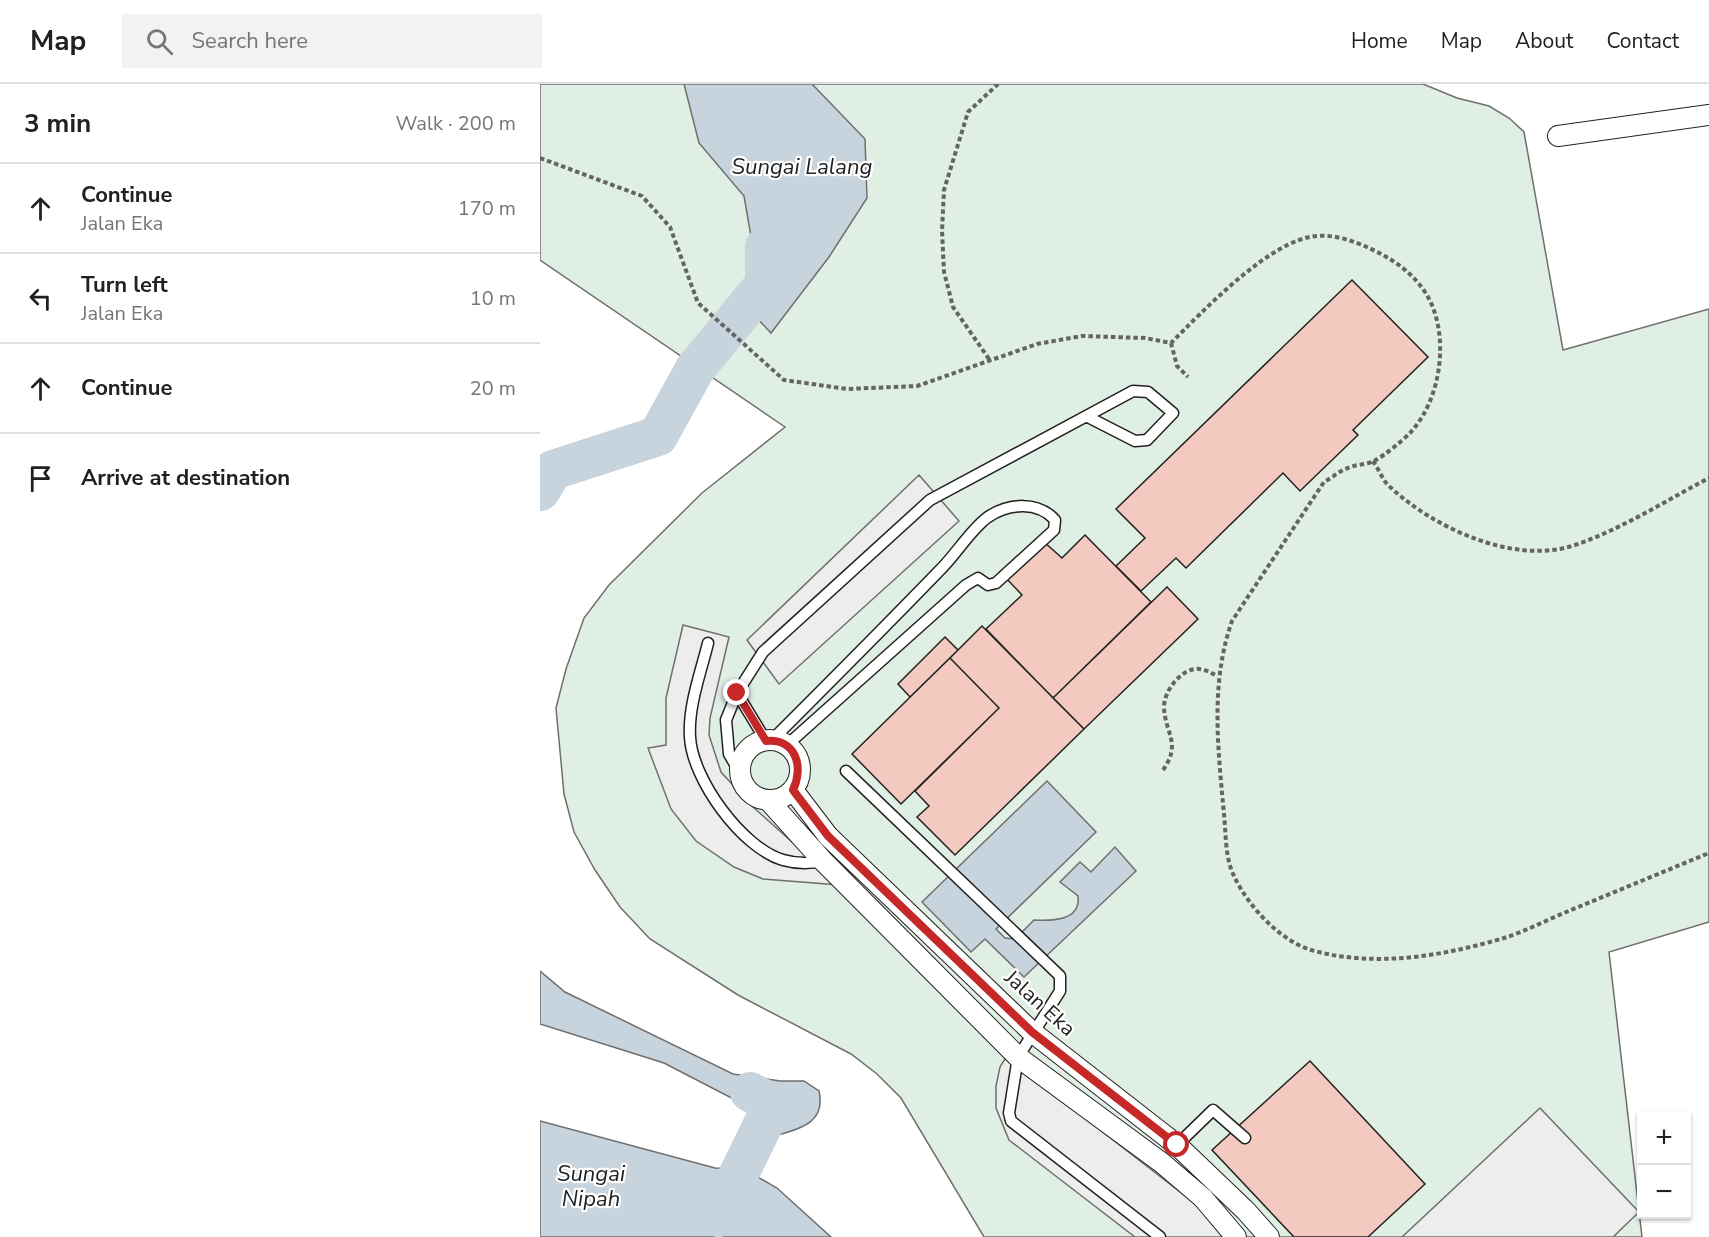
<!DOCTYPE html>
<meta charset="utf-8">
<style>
:root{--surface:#fff;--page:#f2f2f2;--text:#202124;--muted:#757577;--line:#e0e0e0}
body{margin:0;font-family:"Nunito Sans",sans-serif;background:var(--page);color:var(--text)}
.controls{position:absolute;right:18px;bottom:18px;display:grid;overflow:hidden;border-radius:0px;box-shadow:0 2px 4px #0004}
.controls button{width:54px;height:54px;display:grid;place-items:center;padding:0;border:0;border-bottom:2px solid var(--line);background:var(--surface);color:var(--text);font:30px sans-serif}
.stop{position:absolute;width:18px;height:18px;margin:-14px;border:4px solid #c62828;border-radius:50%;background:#fff}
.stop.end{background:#c62828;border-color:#fff;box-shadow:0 2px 6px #0008}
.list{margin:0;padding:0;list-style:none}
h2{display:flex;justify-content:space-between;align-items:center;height:78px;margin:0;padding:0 24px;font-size:26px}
h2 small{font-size:20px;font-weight:400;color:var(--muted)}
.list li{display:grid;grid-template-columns:39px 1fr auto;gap:18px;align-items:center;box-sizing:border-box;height:90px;padding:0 24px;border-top:2px solid var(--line)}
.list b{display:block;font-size:22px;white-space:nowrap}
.list p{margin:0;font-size:20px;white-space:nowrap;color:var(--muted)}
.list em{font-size:20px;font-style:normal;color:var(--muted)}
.icon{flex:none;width:33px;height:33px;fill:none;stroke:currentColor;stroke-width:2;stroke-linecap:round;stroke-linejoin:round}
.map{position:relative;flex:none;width:1169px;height:1153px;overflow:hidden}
header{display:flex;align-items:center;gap:36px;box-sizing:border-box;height:84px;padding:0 30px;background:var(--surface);border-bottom:2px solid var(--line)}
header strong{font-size:28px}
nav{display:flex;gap:33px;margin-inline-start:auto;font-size:21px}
.search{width:420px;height:54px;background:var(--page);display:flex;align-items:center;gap:15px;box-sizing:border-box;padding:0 21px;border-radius:0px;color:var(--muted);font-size:22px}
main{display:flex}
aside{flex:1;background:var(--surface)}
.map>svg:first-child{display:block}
.green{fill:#e0efe3;stroke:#6f6f6f;stroke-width:1.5}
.parking{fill:#ededed;stroke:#6f6f6f;stroke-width:1.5}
.water{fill:#c7d3dd;stroke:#6f6f6f;stroke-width:1.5}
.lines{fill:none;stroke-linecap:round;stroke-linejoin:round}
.river{stroke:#c7d3dd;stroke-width:40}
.building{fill:#f3c9c0;stroke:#222;stroke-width:1.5}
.service-casing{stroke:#222;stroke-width:13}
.minor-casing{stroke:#222;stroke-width:22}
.path{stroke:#646464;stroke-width:4;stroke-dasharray:4.5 3;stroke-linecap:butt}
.service{stroke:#fff;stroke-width:10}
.minor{stroke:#fff;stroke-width:20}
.route{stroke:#c62828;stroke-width:8}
.labels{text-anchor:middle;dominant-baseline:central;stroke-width:4.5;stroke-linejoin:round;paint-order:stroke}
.street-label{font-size:21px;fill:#222;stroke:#fff}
.water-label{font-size:22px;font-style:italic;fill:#222;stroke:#fff}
</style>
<header>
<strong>Map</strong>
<div class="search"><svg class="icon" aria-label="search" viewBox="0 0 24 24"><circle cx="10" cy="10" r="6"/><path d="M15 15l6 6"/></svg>Search here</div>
<nav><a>Home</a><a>Map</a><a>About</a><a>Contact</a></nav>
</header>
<main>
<aside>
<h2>3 min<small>Walk · 200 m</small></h2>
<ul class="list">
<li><svg class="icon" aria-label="ahead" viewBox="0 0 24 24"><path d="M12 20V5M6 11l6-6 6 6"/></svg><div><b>Continue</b><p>Jalan Eka</p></div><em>170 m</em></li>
<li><svg class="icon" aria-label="left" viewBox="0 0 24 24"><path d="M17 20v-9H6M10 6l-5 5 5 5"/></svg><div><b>Turn left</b><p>Jalan Eka</p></div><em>10 m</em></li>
<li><svg class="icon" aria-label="ahead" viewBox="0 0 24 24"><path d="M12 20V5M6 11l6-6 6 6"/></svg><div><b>Continue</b></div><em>20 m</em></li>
<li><svg class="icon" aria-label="arrive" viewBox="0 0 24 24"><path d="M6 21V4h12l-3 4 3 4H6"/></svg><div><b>Arrive at destination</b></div></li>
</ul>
</aside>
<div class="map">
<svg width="1169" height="1153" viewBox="0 0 1169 1153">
<rect width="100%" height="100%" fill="#fff"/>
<path class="green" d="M 0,0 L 883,0 L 917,14 L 949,22 L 969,34 L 984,48 L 1023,266 L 1169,225 L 1169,838 L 1069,868 L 1102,1153 L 444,1153 L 361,1014 L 337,990 L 311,970 L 198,911 L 110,855 L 80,823 L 55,786 L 34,748 L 24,710 L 16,624 L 26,585 L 44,534 L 69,501 L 162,409 L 245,343 L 0,176 Z"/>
<path class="parking" d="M 379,391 L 419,437 L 239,600 L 207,556 Z
M 143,541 L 189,553 L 170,634 L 169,651 L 181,688 L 213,723 L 300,801 L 223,795 L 194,783 L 156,757 L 131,725 L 108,664 L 126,661 L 126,614 Z
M 466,973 L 675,1135 L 691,1153 L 595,1153 L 469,1056 L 456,1024 L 456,1002 L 460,983 Z
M 1000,1024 L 1099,1128 L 1073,1153 L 862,1153 Z"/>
<path class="water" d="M 144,0 L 272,0 L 325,55 L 327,114 L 289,173 L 231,249 L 212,229 L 216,181 L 204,112 L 159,59 Z
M 507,697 L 556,748 L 456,845 L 465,854 L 475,855 L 494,836 C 512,837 541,837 538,812 L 520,798 L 540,778 L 551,788 L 575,763 L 596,787 L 484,893 L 445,855 L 431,868 L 382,818 Z
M 0,887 L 25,908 L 193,990 L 240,997 L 264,997 L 279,1007 C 286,1039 261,1044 235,1052 L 211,1041 L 209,1023 L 124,979 L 0,940 Z
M 0,1037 L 175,1084 L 204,1085 L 237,1104 L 291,1153 L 0,1153 Z"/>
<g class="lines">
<path class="river" d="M 0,407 L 13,386 L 118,352 L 155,285 L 225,200 L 225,163
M 178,1133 L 233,1020 L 210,1008"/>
</g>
<path class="building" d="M 812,196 L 888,273 L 813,346 L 818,351 L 760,407 L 743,389 L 646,484 L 636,474 L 601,507 L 576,482 L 605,454 L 576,425 Z
M 545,451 L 611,518 L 513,614 L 446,545 L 482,511 L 466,494 L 503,457 L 522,474 Z
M 627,503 L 658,535 L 544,645 L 513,614 Z
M 442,542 L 544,645 L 415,771 L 377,733 L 389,722 L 375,707 L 459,624 L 410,574 Z
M 405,553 L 418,566 L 370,613 L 358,600 Z
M 410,574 L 459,624 L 361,720 L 312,670 Z
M 770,977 L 885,1100 L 828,1153 L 754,1153 L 672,1066 Z"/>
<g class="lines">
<defs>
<path id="service" d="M 168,559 C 161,588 148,622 150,653 C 152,695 202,764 243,776 C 257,780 269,780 283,777
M 197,609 L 226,657
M 232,656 C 288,600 344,544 399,487 C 415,472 431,445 448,433 C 469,419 498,417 515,436 L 514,446 L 456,499 L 448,501 L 438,494 L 426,501 L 247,661
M 199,687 L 189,670 L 186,636 L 197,609 L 223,568 L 390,416 L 593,307 L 608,308 L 633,329 L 607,356 L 595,357 L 548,333
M 306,687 L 520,892 L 520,907 L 478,973 L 469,1029 L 471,1037 L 620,1153
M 637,1061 L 673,1026 L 705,1054"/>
<path id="minor" d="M 1018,52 L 1169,31
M200 686a30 30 0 1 1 60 0a30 30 0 1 1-60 0Z
M 253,706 L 288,752 L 492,948 L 637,1061 L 706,1127 L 729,1153
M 229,717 L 283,777 L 478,973 L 622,1079 L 663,1114 L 696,1153"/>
</defs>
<use href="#service" class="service-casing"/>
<use href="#minor" class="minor-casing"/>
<path class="path" d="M 0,74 L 102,112 L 130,143 L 158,219 L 244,296 L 307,305 L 377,302 L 497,260 L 542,252 L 605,254 L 631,259 C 663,227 730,156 776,152 C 793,150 814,157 829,164 C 851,174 871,187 885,208 C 911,248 902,315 870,349 C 861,358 845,371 834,377 C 826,381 816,380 808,384 C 799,387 792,394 784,398 L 692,537 C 670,599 678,665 684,730 C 686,750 685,774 694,792 C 708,822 739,856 771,866 C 834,884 903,872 964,854 C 986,847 1009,835 1031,826 C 1077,807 1123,788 1169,769
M 631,259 L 637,282 L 648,293
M 449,275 L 413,223 L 404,188 L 402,147 L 404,106 L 428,28 L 458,0
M 833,377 C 838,384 842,394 847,400 C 891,443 974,482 1035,461 C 1082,445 1125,417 1169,394
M 623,686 C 642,659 625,650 624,623 C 624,608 639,587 655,585 C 663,584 670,588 677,592"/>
<use href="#service" class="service"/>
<use href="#minor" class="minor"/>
</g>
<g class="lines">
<path class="route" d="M 197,609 L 226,657 C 256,654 264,683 253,706 L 288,752 L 492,948 L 637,1061"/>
</g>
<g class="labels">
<g class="street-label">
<text transform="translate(500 919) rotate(42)">Jalan Eka</text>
</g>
<g class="water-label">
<text x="262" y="83">Sungai Lalang</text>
<text x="51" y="1090">Sungai<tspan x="51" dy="25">Nipah</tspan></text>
</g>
</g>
</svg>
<div class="controls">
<button>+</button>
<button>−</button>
</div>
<div class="stop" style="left:637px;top:1061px"></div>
<div class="stop end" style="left:197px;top:609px"></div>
</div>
</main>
